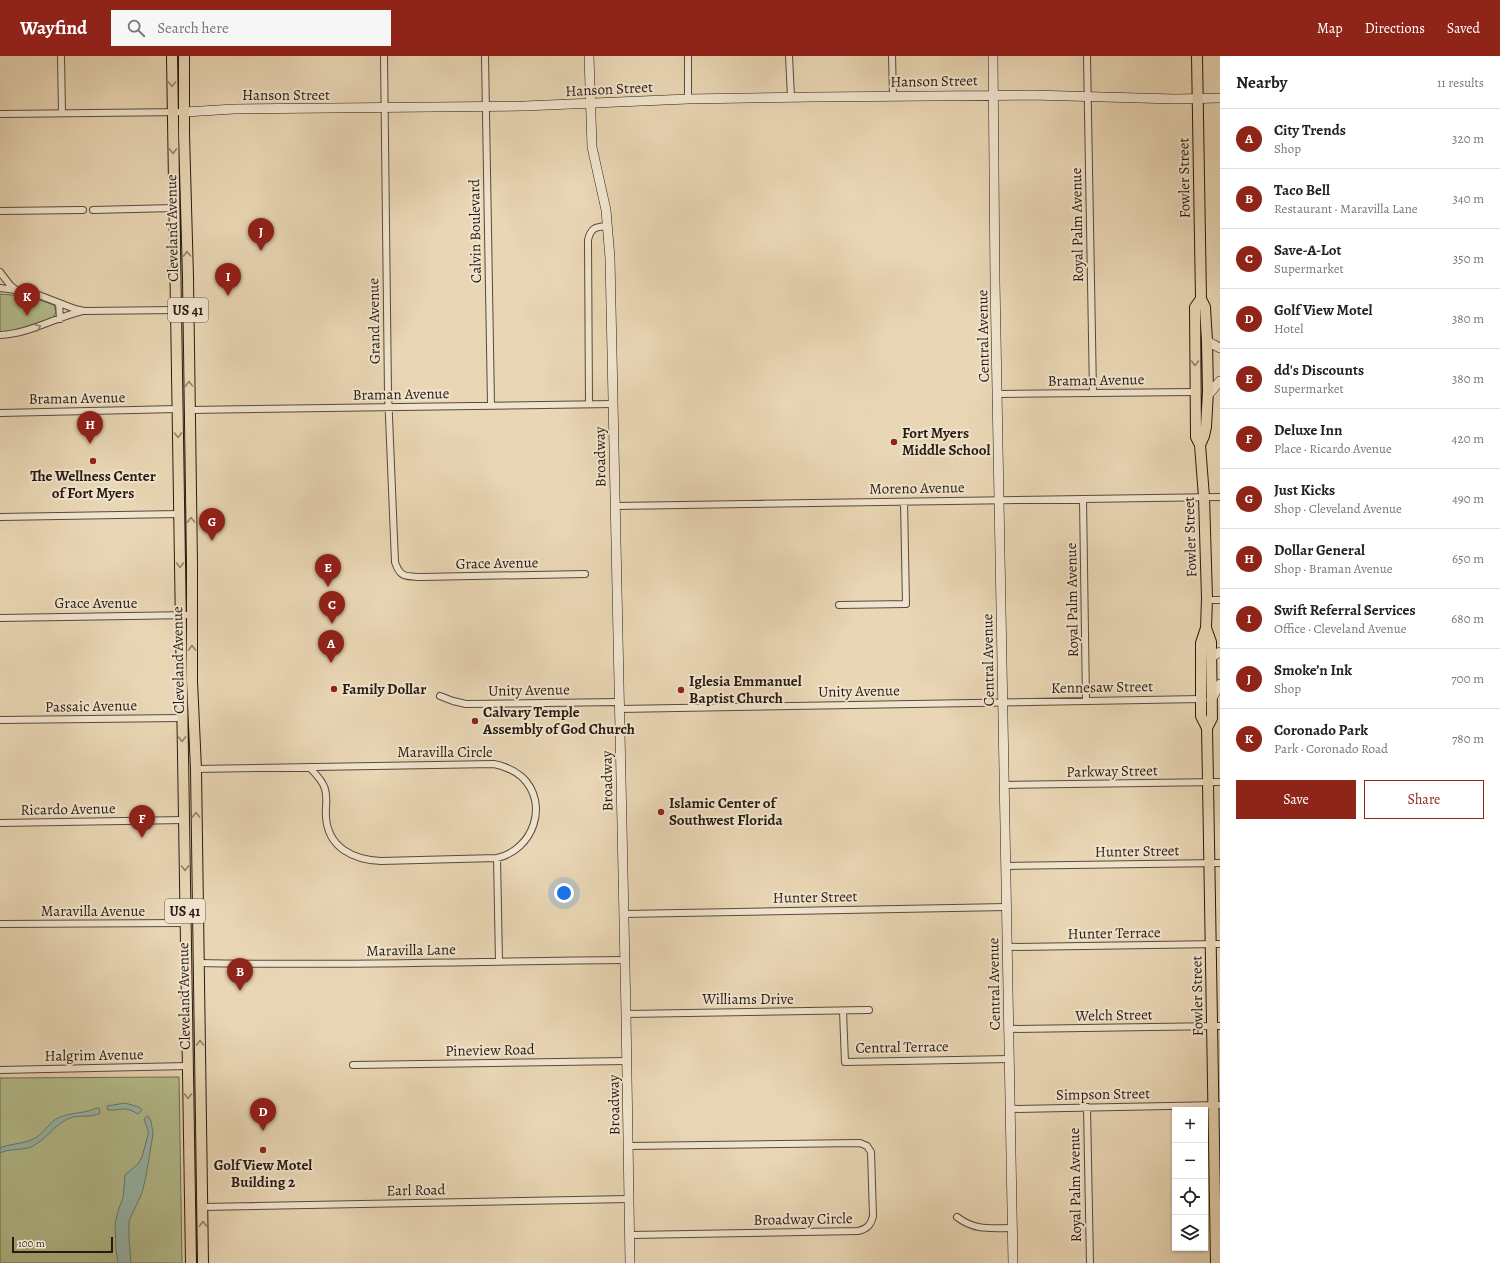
<!DOCTYPE html>
<meta charset="utf-8">
<style>
:root{--surface:#fff;--page:#f6f6f6;--text:#222;--muted:#767676;--line:#e0e0e0;--accent:#8f2418}
body{margin:0;font-family:Alegreya,serif;background:var(--page);color:var(--text)}
.controls{position:absolute;right:12px;bottom:12px;display:grid;overflow:hidden;border-radius:0px;box-shadow:0 1px 3px #0004}
.controls button{width:36px;height:36px;display:grid;place-items:center;padding:0;border:0;border-bottom:1px solid var(--line);background:var(--surface);color:var(--text);font:20px sans-serif}
.scale{position:absolute;left:12px;bottom:10px;width:101px;box-sizing:border-box;padding-left:4px;border:2px solid #271b11;border-top:0;font-size:11px;line-height:14px;white-space:nowrap;color:#271b11;-webkit-text-stroke:3px #f1e4ce;paint-order:stroke}
.you{position:absolute;left:564px;top:837px;width:14px;height:14px;margin:-10px;border:3px solid #fff;border-radius:50%;background:#1a73e8;box-shadow:0 0 0 6px #1a73e833}
.badge{display:grid;place-items:center;width:26px;height:26px;border-radius:50%;background:var(--accent);color:#fff;font-size:13px;font-weight:700}
.pin{position:absolute;translate:-50% -33px;filter:drop-shadow(0 1px 2px #0008)}
.pin::after{content:'';position:absolute;top:21px;width:14px;height:12px;background:inherit;clip-path:polygon(0 0,100% 0,50% 100%)}
.list{margin:0;padding:0;list-style:none}
h2{display:flex;justify-content:space-between;align-items:center;height:52px;margin:0;padding:0 16px;font-size:17px}
h2 small{font-size:13px;font-weight:400;color:var(--muted)}
.list li{display:grid;grid-template-columns:26px 1fr auto;gap:12px;align-items:center;box-sizing:border-box;height:60px;padding:0 16px;border-top:1px solid var(--line)}
.list b{display:block;font-size:15px;white-space:nowrap}
.list p{margin:0;font-size:13px;white-space:nowrap;color:var(--muted)}
.list em{font-size:13px;font-style:normal;color:var(--muted)}
.actions{display:flex;gap:8px;padding:12px 16px}
.actions a{flex:1;padding:9px 0;border:1px solid var(--accent);border-radius:0px;text-align:center;font-size:14px;color:var(--accent)}
.actions .main{background:var(--accent);color:#fff}
.icon{flex:none;width:22px;height:22px;fill:none;stroke:currentColor;stroke-width:2;stroke-linecap:round;stroke-linejoin:round}
.map{position:relative;flex:none;width:1220px;height:1207px;overflow:hidden}
header{display:flex;align-items:center;gap:24px;box-sizing:border-box;height:56px;padding:0 20px;background:var(--accent);color:#fff}
header strong{font-size:19px}
nav{display:flex;gap:22px;margin-inline-start:auto;font-size:14px}
.search{width:280px;height:36px;background:var(--page);display:flex;align-items:center;gap:10px;box-sizing:border-box;padding:0 14px;border-radius:0px;color:var(--muted);font-size:15px}
main{display:flex}
aside{flex:1;background:var(--surface)}
.map>svg:first-child{display:block}
.green{fill:#b5be8e;stroke:#6e6c50}
.water{fill:#97b9ad;stroke:#6a7a6f}
.lines{fill:none;stroke-linecap:round;stroke-linejoin:round}
.street-casing{stroke:#584a3a;stroke-width:8}
.secondary-casing{stroke:#271b11;stroke-width:10}
.primary-casing{stroke:#271b11;stroke-width:12}
.street{stroke:#f1e4ce;stroke-width:6}
.secondary{stroke:#f1e4ce;stroke-width:9}
.primary{stroke:#e9d6b4;stroke-width:10}
.oneway{stroke:#92826b}
.oneway2{stroke:#968a79}
.poi-dot{fill:#8f2418;stroke:#f1e4ce;stroke-width:1.5}
.labels{text-anchor:middle;dominant-baseline:central;stroke-width:4;stroke-linejoin:round;paint-order:stroke}
.shield{fill:#f1e4ce;stroke:#64574a;stroke-width:1}
.shield-label{font-size:14px;font-weight:bold;fill:#271b11}
.street-label{font-size:15px;fill:#271b11;stroke:#f1e4ce}
.poi-label{font-size:15px;font-weight:bold;fill:#271b11;stroke:#f1e4ce;text-anchor:start}
</style>
<header>
<strong>Wayfind</strong>
<div class="search"><svg class="icon" aria-label="search" viewBox="0 0 24 24"><circle cx="10" cy="10" r="6"/><path d="M15 15l6 6"/></svg>Search here</div>
<nav><a>Map</a><a>Directions</a><a>Saved</a></nav>
</header>
<main>
<div class="map">
<svg width="1220" height="1207" viewBox="0 0 1220 1207">
<rect width="100%" height="100%" fill="#e9d6b4"/>
<filter id="stains"><feTurbulence type="fractalNoise" baseFrequency=".005" numOctaves="4"/><feColorMatrix values="0 0 0 0 .2 0 0 0 0 .09 0 0 0 0 .02 0 0 0 .5 -.17"/></filter>
<radialGradient id="worn" r=".72"><stop offset=".6" stop-color="#630" stop-opacity="0"/><stop offset="1" stop-color="#630" stop-opacity=".3"/></radialGradient>
<path class="green" d="M 0,238 L 32,241 L 54,249 L 56,256 L 53,263 L 13,274 L 0,276 Z
M 179,1021 L 182,1207 L 0,1207 L 0,1022 Z"/>
<path class="water" d="M 125,1047 L 139,1051 L 142,1054 L 138,1058 C 123,1049 123,1055 108,1054 L 107,1050 Z
M 97,1052 L 99,1052 L 100,1057 C 91,1062 83,1059 73,1061 C 57,1065 48,1082 33,1090 C 23,1095 10,1092 0,1097 L 0,1092 L 2,1091 C 14,1087 26,1088 37,1081 C 45,1075 50,1066 58,1062 C 70,1056 84,1058 97,1052 Z
M 148,1060 L 151,1065 L 153,1078 L 146,1120 L 142,1137 L 129,1165 L 129,1181 L 131,1207 L 118,1207 L 116,1194 L 115,1167 L 119,1152 L 123,1142 L 125,1119 L 138,1108 L 142,1101 L 148,1079 L 148,1074 L 144,1063 Z"/>
<g class="lines">
<defs>
<path id="street" d="M 61,0 L 62,57
M 384,0 L 388,337 L 395,506 C 400,522 406,520 421,521 L 585,518
M 485,0 L 491,349
M 688,0 L 688,43
M 789,0 L 791,41
M 892,0 L 893,40
M 1087,0 L 1093,337
M 0,58 L 185,56
M 93,154 L 174,152
M 0,155 L 83,154
M 0,216 L 10,229 L 16,234 L 36,238 L 75,253 L 84,255 L 176,254
M 0,232 L 15,234
M 59,247 L 60,263
M 0,279 C 29,278 54,262 82,255
M 998,338 L 1195,336
M 589,347 L 588,184 C 591,171 596,171 608,170
M 190,354 L 613,348
M 0,357 L 178,353
M 1083,443 L 1086,645
M 615,450 L 1220,441
M 0,461 L 179,458
M 1207,544 L 1220,544
M 839,549 L 906,548 L 904,446
M 0,562 L 192,559
M 440,640 L 453,645 L 466,648 L 619,646
M 619,653 L 1201,643
M 0,664 L 182,662
M 196,713 L 494,708 C 504,710 514,714 522,721 C 550,748 533,794 497,802 L 381,805 C 354,804 328,792 326,761 C 325,752 328,743 325,733 C 323,725 315,717 309,711
M 1004,729 L 1220,726
M 0,767 L 184,764
M 497,802 L 499,906
M 1006,810 L 1220,807
M 624,858 L 1007,851
M 0,868 L 185,867
M 1008,891 L 1220,888
M 198,907 C 340,910 483,905 625,904
M 843,955 L 845,1006 L 1010,1003
M 626,958 L 869,954
M 1009,973 L 1220,970
M 353,1009 L 626,1005
M 0,1014 L 188,1010
M 1087,1051 L 1090,1207
M 1011,1053 L 1220,1049
M 629,1090 L 860,1087 L 867,1090 L 871,1096 L 873,1160 C 871,1169 867,1173 858,1175 L 630,1179
M 203,1151 L 629,1143
M 957,1161 C 975,1175 991,1172 1013,1172"/>
<path id="secondary" d="M 589,0 L 592,91 L 606,154 L 610,202 L 626,958 L 630,1207
M 993,0 L 995,225 L 1013,1207
M 185,56 L 234,53 L 524,50 L 688,43 L 814,41 L 1032,39 L 1175,43 L 1220,42
M 1207,285 L 1220,292
M 1208,339 L 1220,325
M 1211,601 L 1220,596
M 1211,644 L 1220,628"/>
<path id="primary" d="M 172,0 L 191,1207
M 184,0 L 184,78 L 188,221 L 192,508 L 192,625 L 196,713 L 203,1207
M 1197,0 L 1201,243 L 1205,251 L 1207,285 L 1208,335 L 1206,371 L 1204,380 L 1200,389
M 1201,243 L 1195,251 L 1196,381 L 1200,389 L 1204,441 L 1207,542 L 1206,572 L 1201,587 L 1201,660 L 1207,672
M 1206,572 L 1211,586 L 1211,592 L 1212,662 L 1207,672 L 1208,726 L 1216,1207"/>
</defs>
<use href="#street" class="street-casing"/>
<use href="#secondary" class="secondary-casing"/>
<use href="#primary" class="primary-casing"/>
<use href="#street" class="street"/>
<use href="#secondary" class="secondary"/>
<use href="#primary" class="primary"/>
</g>
<defs><path id="oneway-chevron" d="M-2-3.5L2.5 0L-2 3.5" fill="none" stroke-width="1.6" stroke-linecap="round" stroke-linejoin="round"/></defs>
<g class="oneway">
<use href="#oneway-chevron" transform="translate(172 28) rotate(89)"/>
<use href="#oneway-chevron" transform="translate(173 95) rotate(89)"/>
<use href="#oneway-chevron" transform="translate(187 198) rotate(-91)"/>
<use href="#oneway-chevron" transform="translate(1195 307) rotate(90)"/>
<use href="#oneway-chevron" transform="translate(189 328) rotate(-91)"/>
<use href="#oneway-chevron" transform="translate(178 379) rotate(89)"/>
<use href="#oneway-chevron" transform="translate(191 464) rotate(-91)"/>
<use href="#oneway-chevron" transform="translate(180 509) rotate(89)"/>
<use href="#oneway-chevron" transform="translate(192 592) rotate(-90)"/>
<use href="#oneway-chevron" transform="translate(182 683) rotate(89)"/>
<use href="#oneway-chevron" transform="translate(196 759) rotate(-91)"/>
<use href="#oneway-chevron" transform="translate(185 812) rotate(89)"/>
<use href="#oneway-chevron" transform="translate(200 987) rotate(-91)"/>
<use href="#oneway-chevron" transform="translate(188 1040) rotate(89)"/>
<use href="#oneway-chevron" transform="translate(203 1168) rotate(-91)"/>
</g>
<use class="oneway2" href="#oneway-chevron" transform="translate(38 271) rotate(-21)"/>
<g class="poi-dot">
<circle cx="894" cy="386" r="4"/>
<circle cx="93" cy="405" r="4"/>
<circle cx="334" cy="633" r="4"/>
<circle cx="681" cy="634" r="4"/>
<circle cx="475" cy="665" r="4"/>
<circle cx="661" cy="756" r="4"/>
<circle cx="263" cy="1094" r="4"/>
</g>
<g class="labels">
<g class="shield">
<rect x="168" y="242" width="40" height="24" rx="3"/>
<rect x="165" y="843" width="40" height="24" rx="3"/>
</g>
<g class="shield-label">
<text x="188" y="254">US 41</text>
<text x="185" y="855">US 41</text>
</g>
<g class="street-label">
<text transform="translate(934 25) rotate(-1)">Hanson Street</text>
<text transform="translate(609 33) rotate(-3)">Hanson Street</text>
<text x="286" y="39">Hanson Street</text>
<text transform="translate(1184 122) rotate(-91)">Fowler Street</text>
<text transform="translate(1077 169) rotate(-91)">Royal Palm Avenue</text>
<text transform="translate(172 172) rotate(-91)">Cleveland Avenue</text>
<text transform="translate(475 175) rotate(-91)">Calvin Boulevard</text>
<text transform="translate(374 265) rotate(-91)">Grand Avenue</text>
<text transform="translate(983 280) rotate(-91)">Central Avenue</text>
<text transform="translate(1096 324) rotate(-1)">Braman Avenue</text>
<text transform="translate(401 338) rotate(-1)">Braman Avenue</text>
<text transform="translate(77 342) rotate(-1)">Braman Avenue</text>
<text transform="translate(600 401) rotate(-91)">Broadway</text>
<text transform="translate(917 432) rotate(-1)">Moreno Avenue</text>
<text transform="translate(1190 481) rotate(-92)">Fowler Street</text>
<text transform="translate(497 507) rotate(-1)">Grace Avenue</text>
<text transform="translate(1072 544) rotate(-91)">Royal Palm Avenue</text>
<text x="96" y="547">Grace Avenue</text>
<text transform="translate(178 604) rotate(-91)">Cleveland Avenue</text>
<text transform="translate(988 604) rotate(-91)">Central Avenue</text>
<text transform="translate(1102 631) rotate(-1)">Kennesaw Street</text>
<text transform="translate(529 634) rotate(-1)">Unity Avenue</text>
<text transform="translate(859 635) rotate(-1)">Unity Avenue</text>
<text transform="translate(91 650) rotate(-1)">Passaic Avenue</text>
<text x="445" y="696">Maravilla Circle</text>
<text transform="translate(1112 715) rotate(-1)">Parkway Street</text>
<text transform="translate(607 725) rotate(-91)">Broadway</text>
<text transform="translate(68 753) rotate(-1)">Ricardo Avenue</text>
<text transform="translate(1137 795) rotate(-1)">Hunter Street</text>
<text transform="translate(815 841) rotate(-1)">Hunter Street</text>
<text x="93" y="855">Maravilla Avenue</text>
<text transform="translate(1114 877) rotate(-1)">Hunter Terrace</text>
<text transform="translate(411 894) rotate(-1)">Maravilla Lane</text>
<text transform="translate(994 928) rotate(-91)">Central Avenue</text>
<text transform="translate(184 940) rotate(-91)">Cleveland Avenue</text>
<text transform="translate(1197 940) rotate(-91)">Fowler Street</text>
<text x="748" y="943">Williams Drive</text>
<text transform="translate(1114 959) rotate(-1)">Welch Street</text>
<text transform="translate(902 991) rotate(-1)">Central Terrace</text>
<text transform="translate(490 994) rotate(-1)">Pineview Road</text>
<text transform="translate(94 999) rotate(-1)">Halgrim Avenue</text>
<text transform="translate(1103 1038) rotate(-1)">Simpson Street</text>
<text transform="translate(614 1049) rotate(-91)">Broadway</text>
<text transform="translate(1075 1129) rotate(-91)">Royal Palm Avenue</text>
<text transform="translate(416 1134) rotate(-1)">Earl Road</text>
<text transform="translate(803 1163) rotate(-1)">Broadway Circle</text>
</g>
<g class="poi-label">
<text x="902" y="377">Fort Myers<tspan x="902" dy="17">Middle School</tspan></text>
<text x="93" y="420" text-anchor="middle">The Wellness Center<tspan x="93" dy="17">of Fort Myers</tspan></text>
<text x="689" y="625">Iglesia Emmanuel<tspan x="689" dy="17">Baptist Church</tspan></text>
<text x="342" y="633">Family Dollar</text>
<text x="483" y="656">Calvary Temple<tspan x="483" dy="17">Assembly of God Church</tspan></text>
<text x="669" y="747">Islamic Center of<tspan x="669" dy="17">Southwest Florida</tspan></text>
<text x="263" y="1109" text-anchor="middle">Golf View Motel<tspan x="263" dy="17">Building 2</tspan></text>
</g>
</g>
<rect width="100%" height="100%" filter="url(#stains)"/>
<rect width="100%" height="100%" fill="url(#worn)"/>
</svg>
<div class="controls">
<button>+</button>
<button>−</button>
<button><svg class="icon" aria-label="locate" viewBox="0 0 24 24"><circle cx="12" cy="12" r="6"/><path d="M12 2v4M12 18v4M2 12h4M18 12h4"/></svg></button>
<button><svg class="icon" aria-label="layers" viewBox="0 0 24 24"><path d="M12 4l9 5-9 5-9-5zM3 14l9 5 9-5"/></svg></button>
</div>
<div class="scale">100 m</div>
<div class="you"></div>
<div class="pin badge" style="left:331px;top:607px">A</div>
<div class="pin badge" style="left:240px;top:935px">B</div>
<div class="pin badge" style="left:332px;top:568px">C</div>
<div class="pin badge" style="left:263px;top:1075px">D</div>
<div class="pin badge" style="left:328px;top:531px">E</div>
<div class="pin badge" style="left:142px;top:782px">F</div>
<div class="pin badge" style="left:212px;top:485px">G</div>
<div class="pin badge" style="left:90px;top:388px">H</div>
<div class="pin badge" style="left:228px;top:240px">I</div>
<div class="pin badge" style="left:261px;top:195px">J</div>
<div class="pin badge" style="left:27px;top:260px">K</div>
</div>
<aside>
<h2>Nearby<small>11 results</small></h2>
<ul class="list">
<li><span class="badge">A</span><div><b>City Trends</b><p>Shop</p></div><em>320 m</em></li>
<li><span class="badge">B</span><div><b>Taco Bell</b><p>Restaurant · Maravilla Lane</p></div><em>340 m</em></li>
<li><span class="badge">C</span><div><b>Save-A-Lot</b><p>Supermarket</p></div><em>350 m</em></li>
<li><span class="badge">D</span><div><b>Golf View Motel</b><p>Hotel</p></div><em>380 m</em></li>
<li><span class="badge">E</span><div><b>dd's Discounts</b><p>Supermarket</p></div><em>380 m</em></li>
<li><span class="badge">F</span><div><b>Deluxe Inn</b><p>Place · Ricardo Avenue</p></div><em>420 m</em></li>
<li><span class="badge">G</span><div><b>Just Kicks</b><p>Shop · Cleveland Avenue</p></div><em>490 m</em></li>
<li><span class="badge">H</span><div><b>Dollar General</b><p>Shop · Braman Avenue</p></div><em>650 m</em></li>
<li><span class="badge">I</span><div><b>Swift Referral Services</b><p>Office · Cleveland Avenue</p></div><em>680 m</em></li>
<li><span class="badge">J</span><div><b>Smoke’n Ink</b><p>Shop</p></div><em>700 m</em></li>
<li><span class="badge">K</span><div><b>Coronado Park</b><p>Park · Coronado Road</p></div><em>780 m</em></li>
</ul>
<div class="actions"><a class="main">Save</a><a>Share</a></div>
</aside>
</main>
